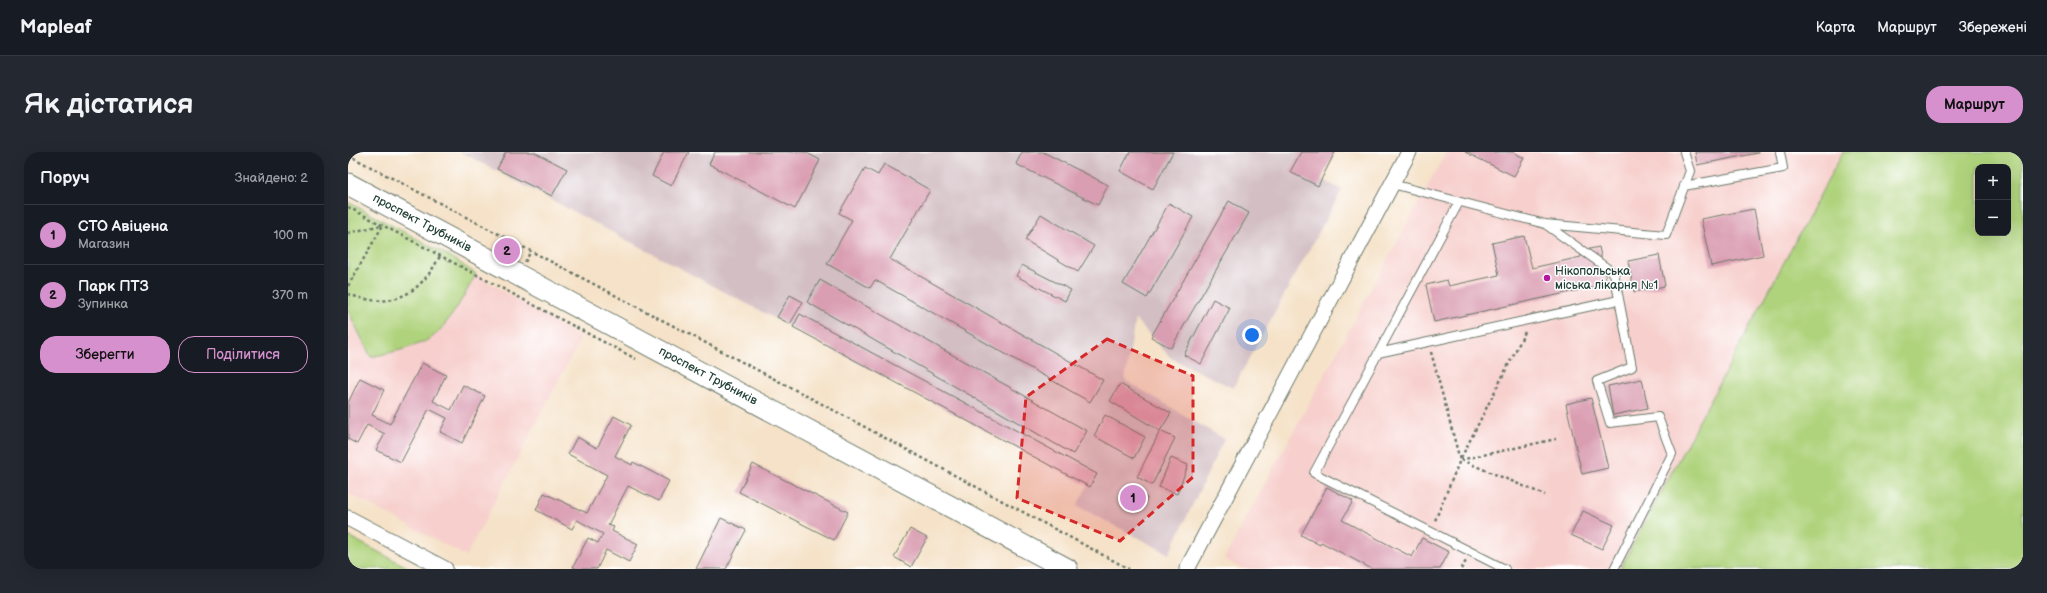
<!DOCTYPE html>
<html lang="uk">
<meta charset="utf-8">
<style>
:root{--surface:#171b24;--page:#242831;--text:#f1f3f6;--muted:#9ea1a6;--line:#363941;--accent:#d690ce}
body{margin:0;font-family:"Balsamiq Sans",sans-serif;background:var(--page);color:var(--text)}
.controls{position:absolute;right:12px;top:12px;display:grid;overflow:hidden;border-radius:8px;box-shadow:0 4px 16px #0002}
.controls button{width:36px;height:36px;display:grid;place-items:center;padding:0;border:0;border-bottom:1px solid var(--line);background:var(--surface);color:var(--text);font:20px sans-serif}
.you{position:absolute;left:904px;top:183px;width:14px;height:14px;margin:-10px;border:3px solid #fff;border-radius:50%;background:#1a73e8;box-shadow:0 0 0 6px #1a73e833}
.badge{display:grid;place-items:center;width:26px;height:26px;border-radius:50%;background:var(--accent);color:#111;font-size:13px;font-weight:700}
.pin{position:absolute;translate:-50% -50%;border:2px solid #fff;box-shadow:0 1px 4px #0006}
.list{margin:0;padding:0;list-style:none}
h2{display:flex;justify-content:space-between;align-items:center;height:52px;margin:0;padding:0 16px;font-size:17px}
h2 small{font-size:13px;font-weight:400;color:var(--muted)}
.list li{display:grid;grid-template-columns:26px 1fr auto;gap:12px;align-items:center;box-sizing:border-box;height:60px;padding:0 16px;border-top:1px solid var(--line)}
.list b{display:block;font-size:15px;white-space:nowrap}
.list p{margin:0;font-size:13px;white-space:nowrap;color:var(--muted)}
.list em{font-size:13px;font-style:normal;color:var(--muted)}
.actions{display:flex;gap:8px;padding:12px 16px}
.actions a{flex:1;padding:9px 0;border:1px solid var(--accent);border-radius:16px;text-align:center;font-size:14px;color:var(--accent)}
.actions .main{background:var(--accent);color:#111}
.map{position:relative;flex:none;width:1675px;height:417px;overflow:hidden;border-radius:16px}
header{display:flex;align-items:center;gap:24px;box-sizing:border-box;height:56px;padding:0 20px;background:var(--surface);border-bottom:1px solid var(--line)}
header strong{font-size:19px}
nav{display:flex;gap:22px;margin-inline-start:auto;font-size:14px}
.intro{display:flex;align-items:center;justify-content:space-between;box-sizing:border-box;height:96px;padding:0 24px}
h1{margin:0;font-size:28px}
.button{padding:10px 18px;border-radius:16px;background:var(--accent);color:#111;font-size:14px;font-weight:700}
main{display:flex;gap:24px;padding:0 24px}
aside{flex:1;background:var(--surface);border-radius:16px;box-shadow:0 4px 16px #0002}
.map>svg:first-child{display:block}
.built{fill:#f7d0cd}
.industrial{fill:#d2bec3}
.green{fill:#afd37c;stroke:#678858;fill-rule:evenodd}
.building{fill:#da9eb2}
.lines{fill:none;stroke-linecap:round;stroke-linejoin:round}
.service-casing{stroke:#6a7768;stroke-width:10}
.minor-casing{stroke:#6a7768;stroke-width:17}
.secondary-casing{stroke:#6a7768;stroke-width:23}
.path{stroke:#6a7768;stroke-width:2.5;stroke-dasharray:3 3;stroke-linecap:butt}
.service{stroke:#fff;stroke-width:8}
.minor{stroke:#fff;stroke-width:15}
.secondary{stroke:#fff;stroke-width:21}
.marked{fill:#d62828;fill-opacity:0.2;stroke:#d62828;stroke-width:3;stroke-dasharray:8 5;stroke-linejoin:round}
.poi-dot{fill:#b5179e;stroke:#fff;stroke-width:1.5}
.labels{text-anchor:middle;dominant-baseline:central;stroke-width:3;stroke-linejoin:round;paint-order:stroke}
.street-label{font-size:12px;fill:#1f3d34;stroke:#fff}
.poi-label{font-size:12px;fill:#1f3d34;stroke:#fff;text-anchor:start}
</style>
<header>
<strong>Mapleaf</strong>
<nav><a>Карта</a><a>Маршрут</a><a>Збережені</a></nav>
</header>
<div class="intro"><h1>Як дістатися</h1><a class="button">Маршрут</a></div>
<main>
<aside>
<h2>Поруч<small>Знайдено: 2</small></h2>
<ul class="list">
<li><span class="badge">1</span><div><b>СТО Авіцена</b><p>Магазин</p></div><em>100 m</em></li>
<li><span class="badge">2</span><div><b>Парк ПТЗ</b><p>Зупинка</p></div><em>370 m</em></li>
</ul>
<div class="actions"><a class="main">Зберегти</a><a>Поділитися</a></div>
</aside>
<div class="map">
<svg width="1675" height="417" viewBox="0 0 1675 417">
<rect width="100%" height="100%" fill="#fff"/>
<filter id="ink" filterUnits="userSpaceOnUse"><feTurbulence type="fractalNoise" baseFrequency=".025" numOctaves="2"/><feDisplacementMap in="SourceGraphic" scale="8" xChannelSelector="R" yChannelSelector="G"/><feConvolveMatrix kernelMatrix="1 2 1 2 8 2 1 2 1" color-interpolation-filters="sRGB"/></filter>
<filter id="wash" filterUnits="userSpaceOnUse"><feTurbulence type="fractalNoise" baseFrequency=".012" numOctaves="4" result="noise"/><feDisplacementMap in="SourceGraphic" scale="16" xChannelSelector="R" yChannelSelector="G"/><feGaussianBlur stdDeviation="0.9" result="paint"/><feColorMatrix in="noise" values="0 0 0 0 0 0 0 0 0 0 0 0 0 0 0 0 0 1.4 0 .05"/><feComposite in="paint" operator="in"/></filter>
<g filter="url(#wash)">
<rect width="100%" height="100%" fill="#f5e2c8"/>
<path class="built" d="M 1098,0 L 1495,0 L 1272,417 L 895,417 L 876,407 Z
M 128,122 L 233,186 L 118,404 L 0,341 L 0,159 L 23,205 L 112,151 Z"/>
<path class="industrial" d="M 113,0 L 987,0 L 973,27 L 994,38 L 885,236 L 823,206 L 787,167 L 777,228 L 876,287 L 821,402 L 729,354 L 740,333 Z"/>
<path class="green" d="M 1495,0 L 1675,0 L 1675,417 L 1272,417 ZM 1630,15 L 1660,15 L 1660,81 L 1630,81 Z
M 0,50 L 103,105 L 128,122 C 117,142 105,165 89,181 C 77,194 40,201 23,205 L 0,159 Z
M 0,384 L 63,417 L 0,417 Z"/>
<g id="blocks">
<path class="building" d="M 158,0 L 186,0 L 219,17 L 204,44 L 149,17 Z
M 316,0 L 341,0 L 323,34 L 304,24 Z
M 367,0 L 457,0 L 472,8 L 447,57 L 361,12 Z
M 674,0 L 695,0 L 760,33 L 750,53 L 668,12 Z
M 782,0 L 825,0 L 805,37 L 772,19 Z
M 953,0 L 987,0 L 970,34 L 942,20 Z
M 1117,0 L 1165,0 L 1176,6 L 1166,24 Z
M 1347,0 L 1410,0 L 1410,1 L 1349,13 Z
M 536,12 L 582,38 L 542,107 L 755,228 L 742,250 L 527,128 L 522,136 L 479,112 L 504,68 L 491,61 L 517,16 L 530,23 Z
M 881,49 L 901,61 L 823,196 L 803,185 Z
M 821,51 L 845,65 L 799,146 L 775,132 Z
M 1406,57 L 1415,103 L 1363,114 L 1353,67 Z
M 693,62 L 746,94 L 730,120 L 677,88 Z
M 1176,84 L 1184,116 L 1233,105 L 1232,99 L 1251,95 L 1259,132 L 1086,170 L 1078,133 L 1099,128 L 1101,134 L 1151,123 L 1144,91 Z
M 1311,103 L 1317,134 L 1286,140 L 1280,109 Z
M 674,113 L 723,138 L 717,149 L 668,124 Z
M 472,128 L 739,279 L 725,302 L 459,150 Z
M 442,143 L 455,150 L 442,172 L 429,165 Z
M 865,147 L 882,156 L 853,212 L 836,203 Z
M 452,162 L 749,322 L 742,335 L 445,175 Z
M 74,211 L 98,223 L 85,249 L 103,258 L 115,233 L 137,244 L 114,291 L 92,280 L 99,266 L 81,257 L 53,310 L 28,298 L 37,282 L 19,273 L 9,292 L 0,287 L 0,251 L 12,226 L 36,238 L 24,263 L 42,272 Z
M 1294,227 L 1300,256 L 1265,263 L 1260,234 Z
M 772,232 L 823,261 L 812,279 L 762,249 Z
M 1243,246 L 1260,316 L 1234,322 L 1218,252 Z
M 757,263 L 797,285 L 786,306 L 746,284 Z
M 266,264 L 283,273 L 267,304 L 284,313 L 285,310 L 321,329 L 311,349 L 280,334 L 260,373 L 266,375 L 264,379 L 290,392 L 281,410 L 258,398 L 249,417 L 229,417 L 225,415 L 240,386 L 250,391 L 255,382 L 229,368 L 224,377 L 188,358 L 196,341 L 239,361 L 259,323 L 220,302 L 229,285 L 249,296 Z
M 812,279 L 827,286 L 804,333 L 789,325 Z
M 823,306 L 840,313 L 829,342 L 811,335 Z
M 405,312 L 500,360 L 486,388 L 391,340 Z
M 979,335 L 1005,349 L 994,368 L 1064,405 L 1074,386 L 1101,400 L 1092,417 L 1024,417 L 973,390 L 972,393 L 953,383 Z
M 780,336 L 799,346 L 794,357 L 775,348 Z
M 1235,359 L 1266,373 L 1254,397 L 1223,383 Z
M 373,366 L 398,378 L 378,417 L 348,417 Z
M 562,377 L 579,386 L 563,415 L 546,405 Z"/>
</g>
</g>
<g filter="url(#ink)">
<use href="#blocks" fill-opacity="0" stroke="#6a7768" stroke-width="1"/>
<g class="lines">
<defs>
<path id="service" d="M 1044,32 L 1197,72 L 1318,83 L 1342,19 L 1336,0
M 1336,34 L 1435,16 L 1432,0
M 1111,50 L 966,321 L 1157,417
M 1197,72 L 1266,121 L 1284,215 L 1249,229 L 1262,271 L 1310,265 L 1324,302 L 1266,417
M 1030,201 L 1271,148"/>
<path id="minor" d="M 0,366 L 97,417
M 839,417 L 1061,0"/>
<path id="secondary" d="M 0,32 L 719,417"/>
</defs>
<use href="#service" class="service-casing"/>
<use href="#minor" class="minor-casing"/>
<use href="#secondary" class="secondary-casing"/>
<path class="path" d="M 0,3 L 474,252 L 781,417
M 0,55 L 288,207
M 0,81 L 34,73
M 177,110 L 183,99
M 0,134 L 35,73
M 0,142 C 43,158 71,144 92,104
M 1177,180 L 1112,308 L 1208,287
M 1083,200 L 1112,308 L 1086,371
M 1113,308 L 1197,343
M 1113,417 L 1118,409"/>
<use href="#service" class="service"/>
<use href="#minor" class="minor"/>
<use href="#secondary" class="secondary"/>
</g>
</g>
<path class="marked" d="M 759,187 L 845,224 L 845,325 L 772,389 L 669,346 L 678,245 Z"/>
<circle class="poi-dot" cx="1199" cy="126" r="4"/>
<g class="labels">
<g class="street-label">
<text transform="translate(74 71) rotate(28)">проспект Трубників</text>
<text transform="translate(360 224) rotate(28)">проспект Трубників</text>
</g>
<g class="poi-label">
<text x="1207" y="119">Нікопольська<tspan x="1207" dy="14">міська лікарня №1</tspan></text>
</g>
</g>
</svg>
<div class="controls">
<button>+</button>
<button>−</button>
</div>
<div class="you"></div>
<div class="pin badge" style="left:785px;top:346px">1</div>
<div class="pin badge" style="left:159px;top:99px">2</div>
</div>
</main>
